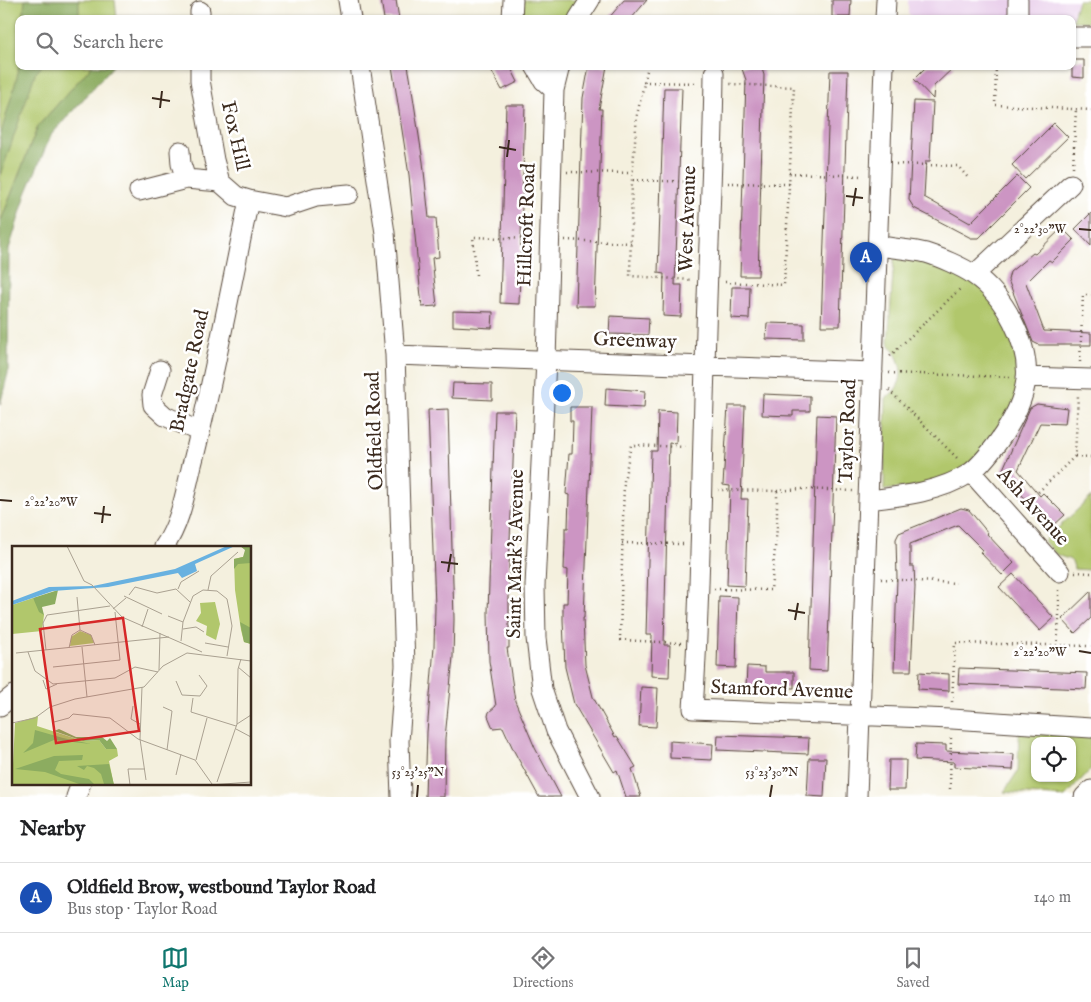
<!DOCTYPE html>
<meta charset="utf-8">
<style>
:root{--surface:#fff;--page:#f2f2f2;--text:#202124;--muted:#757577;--line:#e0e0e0;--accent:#0f766e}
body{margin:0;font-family:"IM FELL English",serif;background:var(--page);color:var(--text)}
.controls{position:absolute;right:15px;bottom:15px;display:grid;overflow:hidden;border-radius:10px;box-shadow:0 1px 4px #0004}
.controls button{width:45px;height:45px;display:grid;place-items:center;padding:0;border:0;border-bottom:1px solid var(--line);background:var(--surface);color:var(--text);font:25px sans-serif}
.you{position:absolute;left:561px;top:392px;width:18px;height:18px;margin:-12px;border:4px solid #fff;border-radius:50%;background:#1a73e8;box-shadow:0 0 0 8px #1a73e833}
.badge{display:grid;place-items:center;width:32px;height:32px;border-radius:50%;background:var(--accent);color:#fff;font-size:16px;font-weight:700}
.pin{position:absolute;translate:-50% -41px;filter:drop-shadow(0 1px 2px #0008)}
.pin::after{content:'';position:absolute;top:26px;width:18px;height:15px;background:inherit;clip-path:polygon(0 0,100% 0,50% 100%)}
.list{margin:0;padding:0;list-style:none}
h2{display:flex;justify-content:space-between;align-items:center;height:65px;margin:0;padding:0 20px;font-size:21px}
h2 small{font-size:16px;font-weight:400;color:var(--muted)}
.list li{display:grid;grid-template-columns:32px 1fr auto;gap:15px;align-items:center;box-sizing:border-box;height:70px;padding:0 20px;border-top:1px solid var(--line)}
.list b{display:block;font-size:19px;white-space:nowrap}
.list p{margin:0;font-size:16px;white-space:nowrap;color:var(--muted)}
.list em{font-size:16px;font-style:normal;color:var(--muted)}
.icon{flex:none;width:28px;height:28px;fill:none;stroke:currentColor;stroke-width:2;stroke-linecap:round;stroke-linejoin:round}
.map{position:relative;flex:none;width:1091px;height:797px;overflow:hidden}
.search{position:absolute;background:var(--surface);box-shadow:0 1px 4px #0004;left:15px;right:15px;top:15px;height:55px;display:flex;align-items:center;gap:12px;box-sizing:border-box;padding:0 18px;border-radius:10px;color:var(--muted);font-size:19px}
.sheet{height:135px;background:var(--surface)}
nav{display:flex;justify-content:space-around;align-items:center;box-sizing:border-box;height:70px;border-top:1px solid var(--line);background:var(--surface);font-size:14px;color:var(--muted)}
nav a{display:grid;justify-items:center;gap:2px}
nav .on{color:var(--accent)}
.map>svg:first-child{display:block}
.built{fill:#ead1ec}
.green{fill:#b1c76c;stroke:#767845;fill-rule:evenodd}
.forest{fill:#8cac60;stroke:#646b3f}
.building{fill:#cc95c3}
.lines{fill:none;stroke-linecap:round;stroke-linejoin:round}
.minor-casing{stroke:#57483b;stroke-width:21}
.path{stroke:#57483b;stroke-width:2.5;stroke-dasharray:1 4;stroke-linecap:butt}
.minor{stroke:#fff;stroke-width:19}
.ticks{fill:none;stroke:#3b2a1e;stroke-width:2}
.labels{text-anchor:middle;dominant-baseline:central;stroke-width:5;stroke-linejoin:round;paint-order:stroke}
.street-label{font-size:20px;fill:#3b2a1e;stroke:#fff}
.inset-road{fill:none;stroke:#aaa191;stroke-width:1}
.view{fill:#d62828;fill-opacity:0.15;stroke:#d62828;stroke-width:2.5}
.inset-edge{fill:none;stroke:#3b2a1e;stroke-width:2.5}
.ticks-label{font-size:12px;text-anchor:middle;fill:#3b2a1e;stroke:#fff;stroke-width:5;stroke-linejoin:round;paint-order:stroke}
</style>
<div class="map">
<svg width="1091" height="797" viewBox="0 0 1091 797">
<rect width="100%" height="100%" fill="#fff"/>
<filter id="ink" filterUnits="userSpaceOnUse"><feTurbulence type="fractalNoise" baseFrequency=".02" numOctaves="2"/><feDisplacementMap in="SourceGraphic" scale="10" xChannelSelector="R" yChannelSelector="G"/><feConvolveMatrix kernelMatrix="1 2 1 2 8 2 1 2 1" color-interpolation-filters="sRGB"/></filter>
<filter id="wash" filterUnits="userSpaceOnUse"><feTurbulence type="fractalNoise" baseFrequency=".0096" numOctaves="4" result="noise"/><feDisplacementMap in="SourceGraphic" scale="20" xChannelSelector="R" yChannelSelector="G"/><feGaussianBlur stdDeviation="1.12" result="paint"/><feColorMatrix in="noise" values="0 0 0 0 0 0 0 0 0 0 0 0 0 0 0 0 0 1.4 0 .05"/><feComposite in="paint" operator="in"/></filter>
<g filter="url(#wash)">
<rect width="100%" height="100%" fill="#f4f0de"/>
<path class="built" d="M 908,0 L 1077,0 L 1072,19 L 913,17 L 908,14 Z"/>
<path class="green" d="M 0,0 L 115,0 L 117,19 L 19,19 L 19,66 L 92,66 L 38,126 L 0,223 Z
M 524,0 L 581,0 L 570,19 L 520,19 L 521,8 Z
M 1078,0 L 1091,0 L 1091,22 L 1072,21 Z
M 899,254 L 925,256 L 993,294 L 1026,374 L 1004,430 L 949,482 L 884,490 L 886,398 C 909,382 902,361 888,342 L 894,260 Z
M 1091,497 L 1091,570 L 1074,569 C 1073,556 1065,560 1056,554 C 1052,551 1048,545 1044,541 Z
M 1019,730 L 1091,735 L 1091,769 L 1065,797 L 1004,792 L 1018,771 ZM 1035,741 L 1072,741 L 1072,778 L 1035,778 Z"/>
<path class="forest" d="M 25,0 L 79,0 L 79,19 L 23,19 Z
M 19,63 L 19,66 L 42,66 L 35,74 L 0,177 L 0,137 L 17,77 Z
M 92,66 L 113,66 L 51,135 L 26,194 L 9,249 L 8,373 L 0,405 L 0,223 L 38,126 Z"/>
<g id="blocks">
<path class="building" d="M 381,0 L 396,0 L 399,19 L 384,19 Z
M 624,0 L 647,0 L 631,19 L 608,19 Z
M 832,0 L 851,0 L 850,17 L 832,17 Z
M 1072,60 L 1084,60 L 1084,78 L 1072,77 Z
M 392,66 L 408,66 L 410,77 L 423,162 L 429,218 L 436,218 L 439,257 L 432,258 L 437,306 L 422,307 L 409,175 Z
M 489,66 L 510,66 L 518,82 L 502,90 Z
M 589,66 L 607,66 L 599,109 L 602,109 L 595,306 L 576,306 L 583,98 Z
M 741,66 L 761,66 L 764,75 L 758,276 L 740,276 L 746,80 Z
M 927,66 L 955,66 L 934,86 L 933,99 L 914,79 Z
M 830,71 L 848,71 L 840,326 L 821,326 Z
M 664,88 L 682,88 L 675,285 L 682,285 L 681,317 L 663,316 L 664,274 L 658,273 Z
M 914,101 L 933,102 L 930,161 L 926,161 L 924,197 L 970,223 L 1017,176 L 1029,188 L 979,238 L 971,238 L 914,208 L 909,200 Z
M 506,105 L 525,105 L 519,304 L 500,303 Z
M 1054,123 L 1068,137 L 1025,179 L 1012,165 Z
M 1091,213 L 1091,246 L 1075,229 Z
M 1062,228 L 1074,240 L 1052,262 L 1049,260 L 1026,283 L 1044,331 L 1091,333 L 1091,345 L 1039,345 L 1033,342 L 1008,280 L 1010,272 L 1033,253 L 1035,254 Z
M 732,287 L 750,287 L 749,319 L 731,318 Z
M 453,311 L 493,312 L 492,328 L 453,326 Z
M 610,316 L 649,318 L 648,335 L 609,334 Z
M 767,323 L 804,324 L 804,340 L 766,339 Z
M 453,383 L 492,384 L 492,400 L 452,398 Z
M 606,388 L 645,391 L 644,408 L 605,406 Z
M 763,394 L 810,396 L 810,411 L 793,411 L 793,416 L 762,415 Z
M 1037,404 L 1067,408 L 1065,424 L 1040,423 L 1018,470 L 1040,496 L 1043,493 L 1065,515 L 1052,527 L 1004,476 L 1003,469 L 1030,408 Z
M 728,406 L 745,406 L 741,499 L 748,499 L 745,586 L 727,585 L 730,486 L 723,485 Z
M 570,407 L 592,407 L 584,618 L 583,618 L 585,665 L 593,697 L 615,737 L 617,736 L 636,767 L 632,769 L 641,797 L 626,797 L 617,770 L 614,772 L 574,704 L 565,667 L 563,620 L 563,603 L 567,603 L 568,570 L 564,569 L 565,542 L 565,528 L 568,528 L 569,495 L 566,494 L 569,454 L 572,454 L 573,421 L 570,421 Z
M 448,409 L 454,619 L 453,657 L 445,738 L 444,797 L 425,797 L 427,732 L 434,647 L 435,607 L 428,410 Z
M 495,411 L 515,411 L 509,566 L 509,648 L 507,648 L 515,701 L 535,748 L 561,797 L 539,797 L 514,751 L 503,727 L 493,728 L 488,716 L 489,712 L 496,706 L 489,661 L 488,612 Z
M 658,411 L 677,412 L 676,444 L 669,443 L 664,645 L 670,645 L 669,677 L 651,676 L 652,635 L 646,635 L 651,451 L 657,451 Z
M 817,415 L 836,416 L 827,671 L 809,670 Z
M 961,508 L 969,510 L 988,533 L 987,534 L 1014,563 L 1002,575 L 980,552 L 983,550 L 958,525 L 910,544 L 910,566 L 914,566 L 915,587 L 911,671 L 894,671 L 897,578 L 896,539 L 899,533 Z
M 1013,574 L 1054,618 L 1040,631 L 999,587 Z
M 1091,591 L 1091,618 L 1075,633 L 1062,619 Z
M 719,596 L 738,597 L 736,668 L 717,667 Z
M 747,666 L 765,667 L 765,672 L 794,672 L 794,688 L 746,687 Z
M 959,668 L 1087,673 L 1086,689 L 958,684 Z
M 919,672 L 949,674 L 949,691 L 918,689 Z
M 641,687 L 658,688 L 656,727 L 639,726 Z
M 718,735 L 809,738 L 808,754 L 717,750 Z
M 670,741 L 713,744 L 712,760 L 670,758 Z
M 916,744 L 946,745 L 946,751 L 1014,754 L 1013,770 L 954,767 L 954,762 L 915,760 Z
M 809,758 L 826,758 L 824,797 L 807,796 Z
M 889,760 L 906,760 L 905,790 L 888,790 Z"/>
</g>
</g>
<g filter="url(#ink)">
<use href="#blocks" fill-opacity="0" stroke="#57483b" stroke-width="1"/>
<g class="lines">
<defs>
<path id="minor" d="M 348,0 L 351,19
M 200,19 L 200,11
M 512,19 L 513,0
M 578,19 L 590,0
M 885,19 L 886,0
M 1018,19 L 1018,0
M 1072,37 L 1091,37
M 200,66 L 200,80 L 214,160 L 220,182 L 236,196 L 249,200 L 286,207 L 316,197 L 349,194
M 360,66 L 385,233 L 395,355 L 405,666 L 399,741 L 401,797
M 535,66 L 544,81 L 554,90
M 560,66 L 554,90 L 546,360 L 535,586 L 536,638 L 542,689 L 556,731 L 590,797
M 714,73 C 713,171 707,270 705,368 C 701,482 701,596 693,709 L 952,719 L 1091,728
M 180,151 L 181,164 L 186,179
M 139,191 L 186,179 L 220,182
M 974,275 L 1071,184
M 395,355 L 873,372
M 160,370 L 152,395 L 153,405 L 165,416 L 200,432
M 1026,377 L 1091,379
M 971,472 L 1060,572
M 868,500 C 903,496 940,492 970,473 C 981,465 990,453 998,442 C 1011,424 1023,402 1026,380 C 1030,344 1004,295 974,275 C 963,267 939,257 926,253 C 910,249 893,249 877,245
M 164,547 C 182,521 186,487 194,457 C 215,373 231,286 249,200
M 0,706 L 14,695
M 76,797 L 81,783
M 857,797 L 884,66
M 1084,797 L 1091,790"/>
</defs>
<use href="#minor" class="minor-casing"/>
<path class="path" d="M 648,66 L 637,115 L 632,180 L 630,276 L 692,280
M 996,66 L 995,105 L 1091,110
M 643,82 L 697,83
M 896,164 L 958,166 L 969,179
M 1073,167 L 1076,109
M 567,172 L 633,173
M 789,173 L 863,176
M 633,180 L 695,182
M 728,183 L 789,184
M 565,240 L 631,243
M 476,275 L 473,237 L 534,239
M 725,282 L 784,285 L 794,87 L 730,84
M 890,356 L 962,287
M 1080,362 L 1083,295 L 1091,295
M 889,373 L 1011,377
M 889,390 L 959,460
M 1075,456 L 1091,457
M 777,491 L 801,489 L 853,491
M 1024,506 L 1075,456 L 1078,395
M 622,543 L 684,544
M 1075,572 L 1091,573
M 881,579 L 956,583
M 714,589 L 771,590 L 777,528 L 777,491 L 718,490
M 681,643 L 620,640 L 624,481 L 631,445 L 686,447
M 1057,646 L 1059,620 L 1059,588
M 952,702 L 955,643 L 1091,646
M 950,789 L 951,735"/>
<use href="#minor" class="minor"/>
</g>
</g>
<path class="ticks" d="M 152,98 L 170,101M 160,108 L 162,91M 499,147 L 516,150M 507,157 L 509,140M 846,196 L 863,198M 853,206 L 856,188M 1079,229 L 1091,230M 0,500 L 12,501M 94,513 L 111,515M 102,523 L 104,506M 441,562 L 458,564M 448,572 L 451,554M 788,610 L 805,613M 795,620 L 798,603M 1079,651 L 1091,653M 417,797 L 418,785M 770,797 L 772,785"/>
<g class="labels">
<g class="street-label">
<text transform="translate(235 136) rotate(77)">Fox Hill</text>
<text transform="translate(688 219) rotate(-88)">West Avenue</text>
<text transform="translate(527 225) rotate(-88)">Hillcroft Road</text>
<text transform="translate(635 341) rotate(2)">Greenway</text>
<text transform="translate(190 371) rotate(-78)">Bradgate Road</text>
<text transform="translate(375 431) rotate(-92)">Oldfield Road</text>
<text transform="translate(848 431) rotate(-88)">Taylor Road</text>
<text transform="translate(1033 507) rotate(48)">Ash Avenue</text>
<text transform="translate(516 554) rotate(-89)">Saint Mark's Avenue</text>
<text transform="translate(782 690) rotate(2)">Stamford Avenue</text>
</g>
</g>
<g transform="translate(12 546)">
<rect width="239" height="239" fill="#f4f0de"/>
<path d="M 239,9 L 238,93 L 239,98 L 232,96 L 229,84 L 223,44 L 222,13 ZM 21,52 L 32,69 L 30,85 L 0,88 L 0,59 ZM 203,56 L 208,78 L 204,94 L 194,89 L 195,80 L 184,75 L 189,67 L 188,57 ZM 68,85 L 79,89 L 82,97 L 58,100 L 59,91 ZM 26,170 L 25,180 L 71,195 L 87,194 L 94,203 L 105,203 L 106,210 L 97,215 L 102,239 L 0,239 L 3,177 Z" fill="#b1c76c"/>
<path d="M 228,0 L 238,0 L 239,17 L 226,18 L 222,23 L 222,13 L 231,11 L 233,4 ZM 46,44 L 43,58 L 30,61 L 32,69 L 27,66 L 21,52 ZM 228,76 L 239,82 L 239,98 L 232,96 ZM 47,183 L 64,191 L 90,191 L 95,195 L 98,192 L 105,203 L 94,203 L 87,194 L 71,195 L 42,185 ZM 23,184 L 51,192 L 79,198 L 42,194 L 11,207 L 21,197 ZM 71,209 L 70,214 L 47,215 L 43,224 L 49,228 L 77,233 L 83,239 L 70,239 L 33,226 L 3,223 L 42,210 ZM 97,218 L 102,239 L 92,238 L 89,228 L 82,222 L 75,220 L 72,224 L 65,220 Z" fill="#8cac60"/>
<path d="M 215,0 L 223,0 L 183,18 L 185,25 L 170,32 L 166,27 L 96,41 L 41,45 L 0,59 L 0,55 L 37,41 L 81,40 L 163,23 Z" fill="#68b1e0"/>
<path class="inset-road" d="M 55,0 L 72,35 L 80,39 L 110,71 L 190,106M 166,43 L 169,36 L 187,25M 196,44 L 199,30 L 226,6M 117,49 L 123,41 L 145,47 L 164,43 L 178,56M 112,50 L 150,68M 65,51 L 68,84M 101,63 L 114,52M 156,70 L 171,76M 130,81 L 136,63M 171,83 L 184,81 L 192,86M 169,95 L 171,76 L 181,50 L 191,44 L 205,45 L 215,53 L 217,63 L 220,80 L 215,110M 193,97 L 216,101M 70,101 L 75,151M 57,102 L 60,89 L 68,84 L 79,89 L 83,99M 34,104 L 31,77 L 35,69 L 98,60M 16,106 L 23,125 L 41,138 L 103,132 L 123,121 L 146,126M 4,107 L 157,91M 41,121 L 108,114 L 103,66M 226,121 L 239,132M 147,124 L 148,87M 31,134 L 34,143 L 45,138M 164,135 L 170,149 L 188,150 L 195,140 L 187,129M 181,152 L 179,166 L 224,180M 121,160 L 119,173 L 128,178M 151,161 L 160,165 L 155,204M 42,176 L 57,172 L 61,168 L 98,172 L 126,193 L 183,214 L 200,238M 0,177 L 23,172 L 38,161 L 63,153 L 132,141 L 151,120 L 175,107 L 239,115M 225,178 L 239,169M 224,183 L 239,191M 128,193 L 130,141M 128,193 L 134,234M 184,214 L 195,172M 164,229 L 169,208M 205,236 L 225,178 L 226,123 L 229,113M 118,239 L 116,223 L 133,223M 198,239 L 239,236"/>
<path class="view" d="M 111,72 L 127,185 L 44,197 L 28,83 Z"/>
<rect width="239" height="239" class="inset-edge"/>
</g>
<g class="ticks-label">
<text x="1040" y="233">2°22'30"W</text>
<text x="51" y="506">2°22'20"W</text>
<text x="1040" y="656">2°22'20"W</text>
<text x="418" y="776">53°23'25"N</text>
<text x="772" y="776">53°23'30"N</text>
</g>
</svg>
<div class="controls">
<button><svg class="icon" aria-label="locate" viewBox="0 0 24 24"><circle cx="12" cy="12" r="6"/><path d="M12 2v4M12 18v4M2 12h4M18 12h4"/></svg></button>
</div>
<div class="you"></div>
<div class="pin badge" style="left:866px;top:283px;background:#1a4fb4">A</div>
<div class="search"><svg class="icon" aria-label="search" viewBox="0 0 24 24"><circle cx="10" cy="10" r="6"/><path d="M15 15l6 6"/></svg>Search here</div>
</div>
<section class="sheet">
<h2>Nearby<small></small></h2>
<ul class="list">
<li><span class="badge" style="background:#1a4fb4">A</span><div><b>Oldfield Brow, westbound Taylor Road</b><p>Bus stop · Taylor Road</p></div><em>140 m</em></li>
</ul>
</section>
<nav>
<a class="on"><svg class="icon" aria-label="map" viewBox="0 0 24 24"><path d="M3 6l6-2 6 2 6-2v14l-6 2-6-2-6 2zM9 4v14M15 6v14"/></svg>Map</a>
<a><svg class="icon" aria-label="directions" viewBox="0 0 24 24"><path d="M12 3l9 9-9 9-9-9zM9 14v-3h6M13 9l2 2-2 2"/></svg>Directions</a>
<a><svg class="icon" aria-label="saved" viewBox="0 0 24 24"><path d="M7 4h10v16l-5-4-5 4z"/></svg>Saved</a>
</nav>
